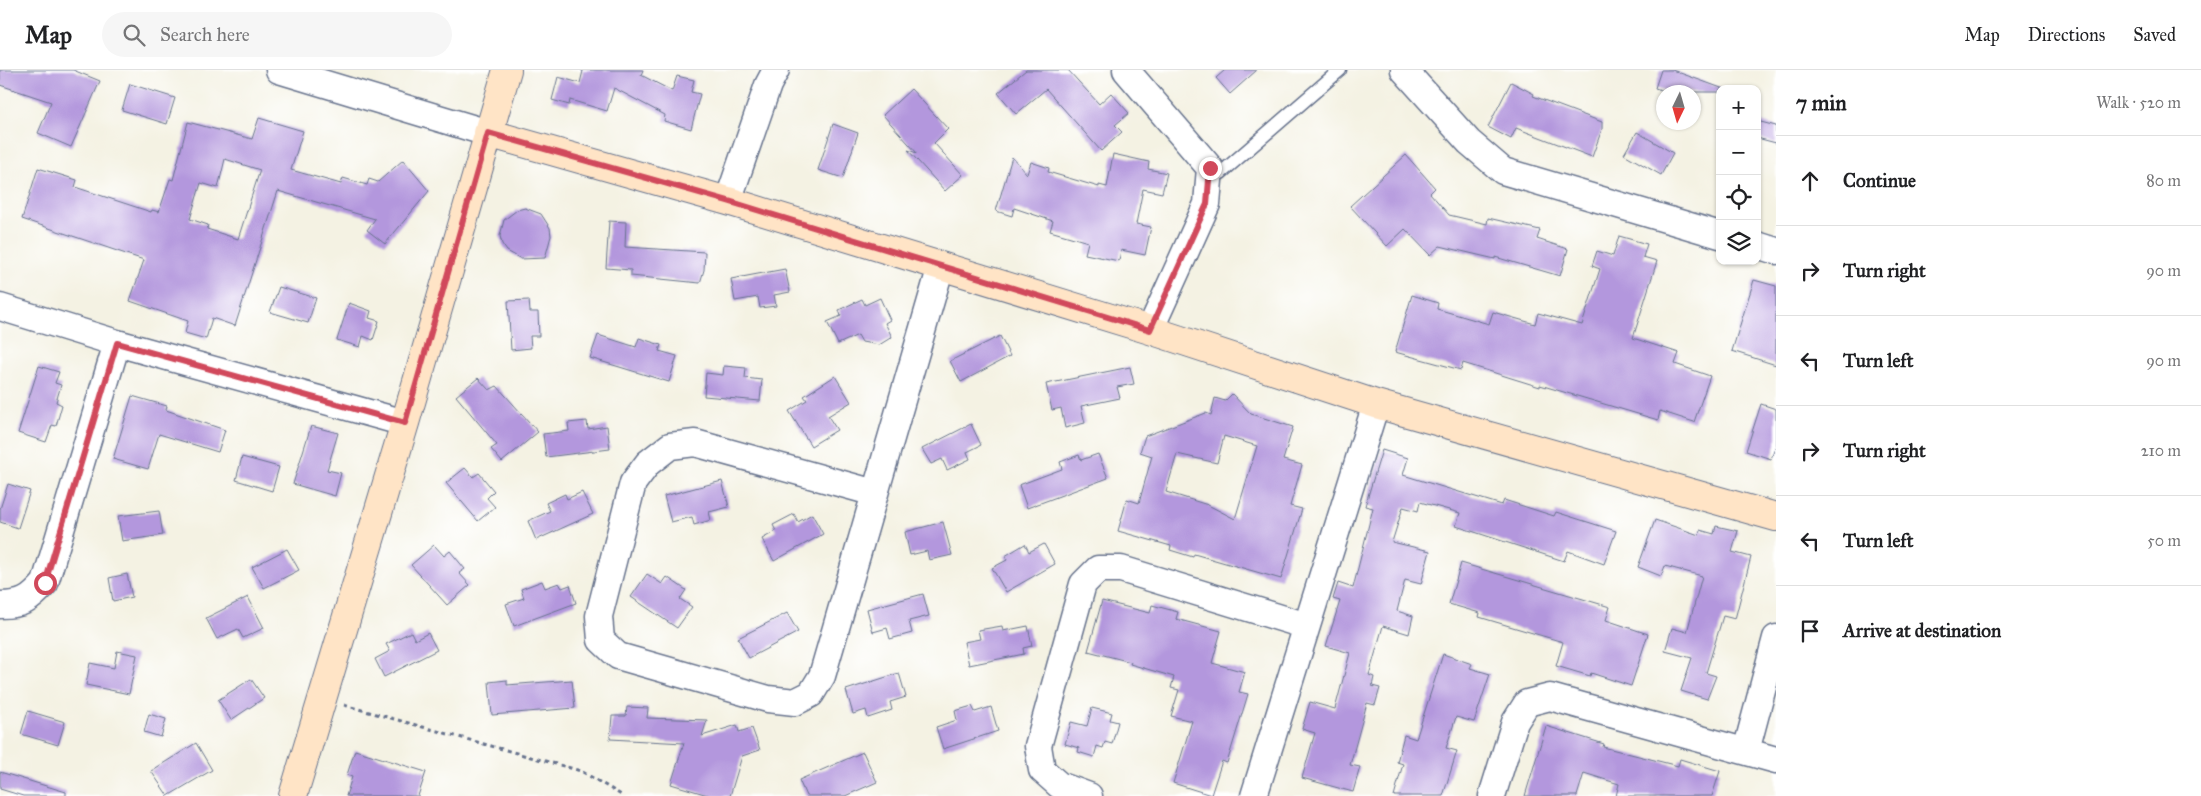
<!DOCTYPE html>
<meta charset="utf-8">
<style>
:root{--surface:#fff;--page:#f6f6f6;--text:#202124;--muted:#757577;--line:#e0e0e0}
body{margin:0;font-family:"IM FELL Great Primer",serif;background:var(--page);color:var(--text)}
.controls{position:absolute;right:15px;top:15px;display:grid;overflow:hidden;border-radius:10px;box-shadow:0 1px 4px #0004}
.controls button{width:45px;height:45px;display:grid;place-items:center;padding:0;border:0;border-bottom:1px solid var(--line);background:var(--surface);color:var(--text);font:25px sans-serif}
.compass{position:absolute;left:1656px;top:15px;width:45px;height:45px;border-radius:50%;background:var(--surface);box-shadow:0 1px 4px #0004;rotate:185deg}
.stop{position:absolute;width:15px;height:15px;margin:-11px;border:4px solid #d1495b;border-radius:50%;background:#fff}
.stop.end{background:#d1495b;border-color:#fff;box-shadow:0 1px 5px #0008}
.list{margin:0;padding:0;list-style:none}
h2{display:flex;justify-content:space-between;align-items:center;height:65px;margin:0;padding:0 20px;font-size:21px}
h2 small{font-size:16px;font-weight:400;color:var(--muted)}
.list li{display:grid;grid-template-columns:32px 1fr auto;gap:15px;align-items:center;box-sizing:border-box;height:90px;padding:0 20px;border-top:1px solid var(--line)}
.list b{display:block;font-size:19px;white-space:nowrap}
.list em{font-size:16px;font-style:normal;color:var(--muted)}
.icon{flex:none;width:28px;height:28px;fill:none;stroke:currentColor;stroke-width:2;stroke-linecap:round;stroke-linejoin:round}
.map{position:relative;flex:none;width:1776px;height:726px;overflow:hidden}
header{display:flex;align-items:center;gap:30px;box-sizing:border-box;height:70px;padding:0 25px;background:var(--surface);border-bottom:1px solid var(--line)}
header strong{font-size:24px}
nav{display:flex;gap:28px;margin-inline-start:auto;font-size:18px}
.search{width:350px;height:45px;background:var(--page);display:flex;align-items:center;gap:12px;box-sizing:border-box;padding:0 18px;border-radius:28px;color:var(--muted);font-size:19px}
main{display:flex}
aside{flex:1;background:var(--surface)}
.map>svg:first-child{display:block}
.building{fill:#b397dd;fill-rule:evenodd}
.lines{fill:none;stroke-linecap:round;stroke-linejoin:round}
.lane-casing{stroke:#67738d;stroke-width:15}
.street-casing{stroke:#67738d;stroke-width:29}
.secondary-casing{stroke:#67738d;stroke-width:30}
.path{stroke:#67738d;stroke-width:3;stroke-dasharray:4 4;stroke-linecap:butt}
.lane{stroke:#fff;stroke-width:12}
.street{stroke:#fff;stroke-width:26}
.secondary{stroke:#ffe4c6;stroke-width:28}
.route{stroke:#d1495b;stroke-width:6}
</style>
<header>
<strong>Map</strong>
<div class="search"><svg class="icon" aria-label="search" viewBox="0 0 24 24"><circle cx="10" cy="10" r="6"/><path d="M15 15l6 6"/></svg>Search here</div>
<nav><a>Map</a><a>Directions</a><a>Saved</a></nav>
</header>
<main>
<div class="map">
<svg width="1776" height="726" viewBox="0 0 1776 726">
<rect width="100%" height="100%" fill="#fff"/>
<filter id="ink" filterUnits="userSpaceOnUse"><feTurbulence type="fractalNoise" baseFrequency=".02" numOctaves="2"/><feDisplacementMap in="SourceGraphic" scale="10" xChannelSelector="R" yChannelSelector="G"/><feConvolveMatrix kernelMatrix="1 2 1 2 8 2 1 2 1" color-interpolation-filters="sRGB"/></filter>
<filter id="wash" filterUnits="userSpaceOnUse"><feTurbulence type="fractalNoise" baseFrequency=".0096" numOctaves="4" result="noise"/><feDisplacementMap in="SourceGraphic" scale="20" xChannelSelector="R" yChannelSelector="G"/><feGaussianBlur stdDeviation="1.12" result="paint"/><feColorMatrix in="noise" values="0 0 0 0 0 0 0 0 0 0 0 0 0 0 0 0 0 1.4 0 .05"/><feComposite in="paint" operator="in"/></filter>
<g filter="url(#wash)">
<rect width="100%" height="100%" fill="#f4f2e3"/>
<g id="blocks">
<path class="building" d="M 0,0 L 73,0 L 100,11 L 71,77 L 38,63 L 51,32 L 0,15 Z
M 581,0 L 643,0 L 641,5 L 672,21 L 677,6 L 694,10 L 691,22 L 700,24 L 691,59 L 664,51 L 665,45 L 614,18 L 607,41 L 570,30 L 569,35 L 552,30 L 558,7 L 580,13 L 583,1 Z
M 1026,0 L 1068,0 L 1099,34 L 1111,23 L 1129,43 L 1115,55 L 1122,62 L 1101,81 L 1046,19 L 1016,44 L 998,23 Z
M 1225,0 L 1257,0 L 1230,24 L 1216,8 Z
M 1661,0 L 1672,0 L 1724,19 L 1720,19 L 1720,22 L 1668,22 L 1655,18 Z
M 1511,12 L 1534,24 L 1533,26 L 1602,52 L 1602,59 L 1592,87 L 1516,58 L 1511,69 L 1488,57 Z
M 130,14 L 175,28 L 167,54 L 122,40 Z
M 911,19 L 948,59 L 934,73 L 963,105 L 945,121 L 908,80 L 917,83 L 883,45 Z
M 259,48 L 303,61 L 291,100 L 341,114 L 343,108 L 367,115 L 369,109 L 378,112 L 403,90 L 429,121 L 385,174 L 367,160 L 375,149 L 278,121 L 235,256 L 212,248 L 206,269 L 185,263 L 188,251 L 130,231 L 144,190 L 22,149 L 38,98 L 77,110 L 75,117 L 151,142 L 152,140 L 159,142 L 170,109 L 173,110 L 188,52 L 252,69 ZM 225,89 L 260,100 L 238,169 L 207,159 L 208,155 L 190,149 L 201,113 L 218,118 Z
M 1757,51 L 1776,56 L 1776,73 L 1757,68 Z
M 833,54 L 858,63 L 843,108 L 818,100 Z
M 1637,62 L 1673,83 L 1661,105 L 1624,84 Z
M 1113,84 L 1149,92 L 1148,99 L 1167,103 L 1162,123 L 1143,119 L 1136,154 L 1151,157 L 1145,185 L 1121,180 L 1119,191 L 1085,184 L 1088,172 L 1050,161 L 1053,151 L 1014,138 L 1012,146 L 996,141 L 1012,87 L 1027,104 L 1031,92 L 1049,98 L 1048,102 L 1099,117 L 1099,115 L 1107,117 Z
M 1406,85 L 1435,118 L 1430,123 L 1449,145 L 1487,154 L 1488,148 L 1540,160 L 1537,169 L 1568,179 L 1560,206 L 1495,187 L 1495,189 L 1440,176 L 1430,185 L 1405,159 L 1387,176 L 1350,136 Z
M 525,138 L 541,144 L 550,158 L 551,166 L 545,188 L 521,189 L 507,181 L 502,174 L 500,166 L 504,150 L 517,140 Z
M 609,151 L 626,152 L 625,177 L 705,182 L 704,200 L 700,213 L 631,206 L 631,200 L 606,198 Z
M 1619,166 L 1647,174 L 1643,187 L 1657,191 L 1633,268 L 1679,283 L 1675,294 L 1710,306 L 1694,352 L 1660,341 L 1658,350 L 1540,315 L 1540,317 L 1463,293 L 1461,300 L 1395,282 L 1412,225 L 1438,233 L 1437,239 L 1489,254 L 1493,242 L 1535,254 L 1538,243 L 1582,255 L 1600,199 L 1592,196 L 1597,181 L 1613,186 Z
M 785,199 L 790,222 L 774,225 L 776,236 L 760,238 L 758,227 L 735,231 L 731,209 Z
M 1754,210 L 1776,216 L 1776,295 L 1732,281 Z
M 279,217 L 316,228 L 308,253 L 270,242 Z
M 880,228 L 890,250 L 885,253 L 892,267 L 879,275 L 862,272 L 858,265 L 838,274 L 827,252 L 841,246 L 839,240 L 862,229 L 865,235 Z
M 529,230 L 530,242 L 538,242 L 539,266 L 530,266 L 531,278 L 511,280 L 508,231 Z
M 349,233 L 371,241 L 369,248 L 379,251 L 373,270 L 363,266 L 360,277 L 337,270 Z
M 598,265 L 636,277 L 639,268 L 661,275 L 659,281 L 677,286 L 669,312 L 590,288 Z
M 1000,266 L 1010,286 L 961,312 L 950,291 Z
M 39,296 L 59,302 L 55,313 L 61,315 L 56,332 L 62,335 L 56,356 L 52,355 L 46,372 L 18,363 Z
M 724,296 L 746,298 L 745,308 L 762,310 L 760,331 L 704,326 L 706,303 L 723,305 Z
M 1130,297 L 1134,314 L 1117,317 L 1120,328 L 1081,336 L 1085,353 L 1065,358 L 1061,338 L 1052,340 L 1046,314 Z
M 835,306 L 851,332 L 828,346 L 837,360 L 811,376 L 789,341 L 807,330 L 804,326 Z
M 478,308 L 489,320 L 497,316 L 538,362 L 502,392 L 491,379 L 497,375 L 456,326 Z
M 1232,324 L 1251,344 L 1293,357 L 1283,390 L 1302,395 L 1290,436 L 1302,439 L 1281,509 L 1194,484 L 1193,487 L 1170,480 L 1171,476 L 1118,461 L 1127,429 L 1139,433 L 1152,386 L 1140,382 L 1145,366 L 1206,343 L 1211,345 L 1215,328 L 1225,331 ZM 1224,366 L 1257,376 L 1235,449 L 1208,435 L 1166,422 L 1177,384 L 1217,393 Z
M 132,326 L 167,336 L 166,340 L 225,360 L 218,382 L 159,364 L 148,399 L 113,389 Z
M 1761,334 L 1776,339 L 1776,375 L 1771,389 L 1746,381 Z
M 587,351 L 588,359 L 607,356 L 610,379 L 546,387 L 543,364 L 569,361 L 568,353 Z
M 971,354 L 981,375 L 967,382 L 970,389 L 947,400 L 942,389 L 931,394 L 922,379 Z
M 311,356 L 338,363 L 327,400 L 341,403 L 335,426 L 293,414 Z
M 1382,380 L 1408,388 L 1403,405 L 1502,435 L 1504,430 L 1554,446 L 1556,442 L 1616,461 L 1604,494 L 1568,481 L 1564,491 L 1456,456 L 1460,443 L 1420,432 L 1418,441 L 1403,437 L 1392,472 L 1430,481 L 1421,514 L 1405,510 L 1397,541 L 1413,546 L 1409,564 L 1383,556 L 1369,605 L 1374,607 L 1372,616 L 1380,618 L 1375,635 L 1367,633 L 1350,695 L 1360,697 L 1353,722 L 1302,708 L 1315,663 L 1302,659 L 1310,632 L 1335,639 L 1350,583 L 1326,576 L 1340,531 L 1333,529 L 1338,513 L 1353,518 L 1373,438 L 1365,436 Z
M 1098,384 L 1108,408 L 1027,438 L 1019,415 L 1062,399 L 1060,392 L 1079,385 L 1081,390 Z
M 242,387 L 279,397 L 272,421 L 236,410 Z
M 465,398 L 473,407 L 479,403 L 494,421 L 487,428 L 495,437 L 478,451 L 446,413 Z
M 722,411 L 729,437 L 709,442 L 711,450 L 694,455 L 692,447 L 671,452 L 664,426 Z
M 8,414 L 30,421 L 18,458 L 0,452 L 0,439 Z
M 582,422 L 593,444 L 536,470 L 528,451 L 550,441 L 546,433 L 565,424 L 567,429 Z
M 159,441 L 163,465 L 122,471 L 118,446 Z
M 794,444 L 798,452 L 812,444 L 823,464 L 774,491 L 762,469 L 776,461 L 773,455 Z
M 1655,450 L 1699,465 L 1700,460 L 1714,464 L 1716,456 L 1738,461 L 1732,482 L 1751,487 L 1735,549 L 1723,546 L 1706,603 L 1716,606 L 1707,629 L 1681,621 L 1692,588 L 1665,581 L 1672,558 L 1687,562 L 1702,506 L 1665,496 L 1661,506 L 1638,497 Z
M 943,452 L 952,485 L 929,490 L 927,481 L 910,485 L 905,462 Z
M 1025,474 L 1029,482 L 1044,474 L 1055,494 L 1006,522 L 992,498 L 1007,490 L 1005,486 Z
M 434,475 L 444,486 L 450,481 L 465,499 L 459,503 L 470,515 L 447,535 L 411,495 Z
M 287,479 L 299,500 L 264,518 L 252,497 Z
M 1461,493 L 1610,537 L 1606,550 L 1648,564 L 1631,616 L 1591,603 L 1590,606 L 1556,596 L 1563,572 L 1479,547 L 1480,543 L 1449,534 Z
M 127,504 L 132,527 L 113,531 L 109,508 Z
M 647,504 L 662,514 L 667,507 L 686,520 L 680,529 L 692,537 L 677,558 L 631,527 Z
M 542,511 L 545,518 L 559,513 L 562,518 L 570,515 L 576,533 L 514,556 L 506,534 L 524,528 L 521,519 Z
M 923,524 L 929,546 L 909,551 L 912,563 L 890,569 L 887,558 L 873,562 L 867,539 Z
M 248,527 L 264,558 L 243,568 L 238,559 L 217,569 L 206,548 Z
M 1102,531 L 1150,543 L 1152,535 L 1178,542 L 1176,549 L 1221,561 L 1212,593 L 1245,602 L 1239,622 L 1248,624 L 1227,693 L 1222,691 L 1211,725 L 1173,713 L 1192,651 L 1171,646 L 1179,620 L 1171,618 L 1174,607 L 1130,594 L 1131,592 L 1088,581 Z
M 787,543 L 798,562 L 749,588 L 738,568 Z
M 1002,556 L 1003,561 L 1028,556 L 1032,576 L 1023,578 L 1024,584 L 969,595 L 964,572 L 980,569 L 978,560 Z
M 411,562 L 415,570 L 428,563 L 437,580 L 384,607 L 375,589 L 390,581 L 386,574 Z
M 117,581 L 137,585 L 129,624 L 86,615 L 90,593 L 114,598 Z
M 1443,584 L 1472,594 L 1470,598 L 1490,604 L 1474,652 L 1456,647 L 1446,678 L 1457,681 L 1443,726 L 1394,726 L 1403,694 L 1397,692 L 1404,665 L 1416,669 Z
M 899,603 L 906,627 L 890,632 L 892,640 L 868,648 L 866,640 L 853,644 L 846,620 Z
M 251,609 L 264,628 L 231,650 L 218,630 Z
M 507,610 L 507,615 L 572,610 L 575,638 L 492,645 L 489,612 Z
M 972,636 L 975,642 L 991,637 L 998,661 L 943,679 L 936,657 L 957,650 L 955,641 Z
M 627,637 L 648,638 L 647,648 L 707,650 L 702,666 L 737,655 L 739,662 L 752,658 L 760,680 L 742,686 L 730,726 L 711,726 L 671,714 L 684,673 L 610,669 L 612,646 L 626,646 Z
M 1092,638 L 1112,643 L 1110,650 L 1118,652 L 1112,674 L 1105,672 L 1103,678 L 1097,676 L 1094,687 L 1078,682 L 1079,678 L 1065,674 L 1071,652 L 1087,656 Z
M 28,641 L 65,652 L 58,675 L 21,664 Z
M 149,644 L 166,649 L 161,667 L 144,662 Z
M 1546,656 L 1604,674 L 1603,677 L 1678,696 L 1680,689 L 1720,701 L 1712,726 L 1616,726 L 1619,714 L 1584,703 L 1577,726 L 1525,726 Z
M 196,673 L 212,700 L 168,726 L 151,701 Z
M 355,680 L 426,702 L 418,726 L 346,726 L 352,707 L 347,705 Z
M 863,682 L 877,712 L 845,726 L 806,726 L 799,710 Z
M 0,702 L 66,722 L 66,726 L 23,726 L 0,719 Z"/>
</g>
</g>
<g filter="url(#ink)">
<use href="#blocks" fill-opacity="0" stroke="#67738d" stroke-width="1"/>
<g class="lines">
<defs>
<path id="lane" d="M 1211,108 L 1221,103 L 1340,0"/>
<path id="street" d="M 279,0 L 488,63
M 1126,0 L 1210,98 L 1207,134 L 1150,260
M 1404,0 L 1469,72 L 1503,101 L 1720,165
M 728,131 L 768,15 L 776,0
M 1757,175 L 1776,181
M 0,237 L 117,273 L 405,353
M 875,423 L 695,373 L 670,376 L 648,393 L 633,413 L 599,546 L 601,570 L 618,586 L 768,629 L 795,632 L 811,624 L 822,606 L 941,196
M 0,535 C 23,535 30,530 45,513 L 117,273
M 1746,681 L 1776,568
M 1089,726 L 1059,715 L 1042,700 L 1038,676 L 1083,514 L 1098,499 L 1121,499 L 1307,556
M 1254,726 L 1376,334
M 1492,726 L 1515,652 L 1527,633 L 1550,627 L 1776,690"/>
<path id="secondary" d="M 488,63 L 728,131 L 1150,260 L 1376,334 L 1776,447
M 293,726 L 405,353 L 507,0"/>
</defs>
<use href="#lane" class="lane-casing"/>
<use href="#street" class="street-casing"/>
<use href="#secondary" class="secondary-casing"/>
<path class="path" d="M 344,635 L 581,701 L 623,726"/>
<use href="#lane" class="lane"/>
<use href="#street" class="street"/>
<use href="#secondary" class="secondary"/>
</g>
</g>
<g class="lines" filter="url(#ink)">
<path class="route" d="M 45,513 L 117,273 L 405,353 L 488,63 L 728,131 L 1150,260 L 1207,134 L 1210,98"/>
</g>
</svg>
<div class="controls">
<button>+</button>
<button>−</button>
<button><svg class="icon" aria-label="locate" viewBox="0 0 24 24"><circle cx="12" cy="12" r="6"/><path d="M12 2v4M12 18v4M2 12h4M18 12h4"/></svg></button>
<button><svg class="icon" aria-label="layers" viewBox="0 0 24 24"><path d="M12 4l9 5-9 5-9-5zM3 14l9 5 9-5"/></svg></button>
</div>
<svg class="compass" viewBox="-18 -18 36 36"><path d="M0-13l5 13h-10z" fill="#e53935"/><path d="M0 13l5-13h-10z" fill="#757577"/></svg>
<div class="stop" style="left:45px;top:513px"></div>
<div class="stop end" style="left:1210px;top:98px"></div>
</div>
<aside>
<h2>7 min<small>Walk · 520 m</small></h2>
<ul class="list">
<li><svg class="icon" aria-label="ahead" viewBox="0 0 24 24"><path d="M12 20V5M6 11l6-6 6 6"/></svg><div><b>Continue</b></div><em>80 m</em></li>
<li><svg class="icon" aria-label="right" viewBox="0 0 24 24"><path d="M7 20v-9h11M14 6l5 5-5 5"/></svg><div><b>Turn right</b></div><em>90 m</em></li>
<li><svg class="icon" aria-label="left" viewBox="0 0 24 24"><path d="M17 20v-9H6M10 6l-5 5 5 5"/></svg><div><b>Turn left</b></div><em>90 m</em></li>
<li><svg class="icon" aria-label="right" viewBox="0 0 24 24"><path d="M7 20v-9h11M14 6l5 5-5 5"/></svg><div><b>Turn right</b></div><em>210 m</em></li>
<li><svg class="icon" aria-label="left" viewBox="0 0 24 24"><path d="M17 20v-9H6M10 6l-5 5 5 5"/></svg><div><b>Turn left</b></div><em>50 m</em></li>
<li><svg class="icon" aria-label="arrive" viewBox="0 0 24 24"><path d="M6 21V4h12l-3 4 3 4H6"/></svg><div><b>Arrive at destination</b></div></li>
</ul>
</aside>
</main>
